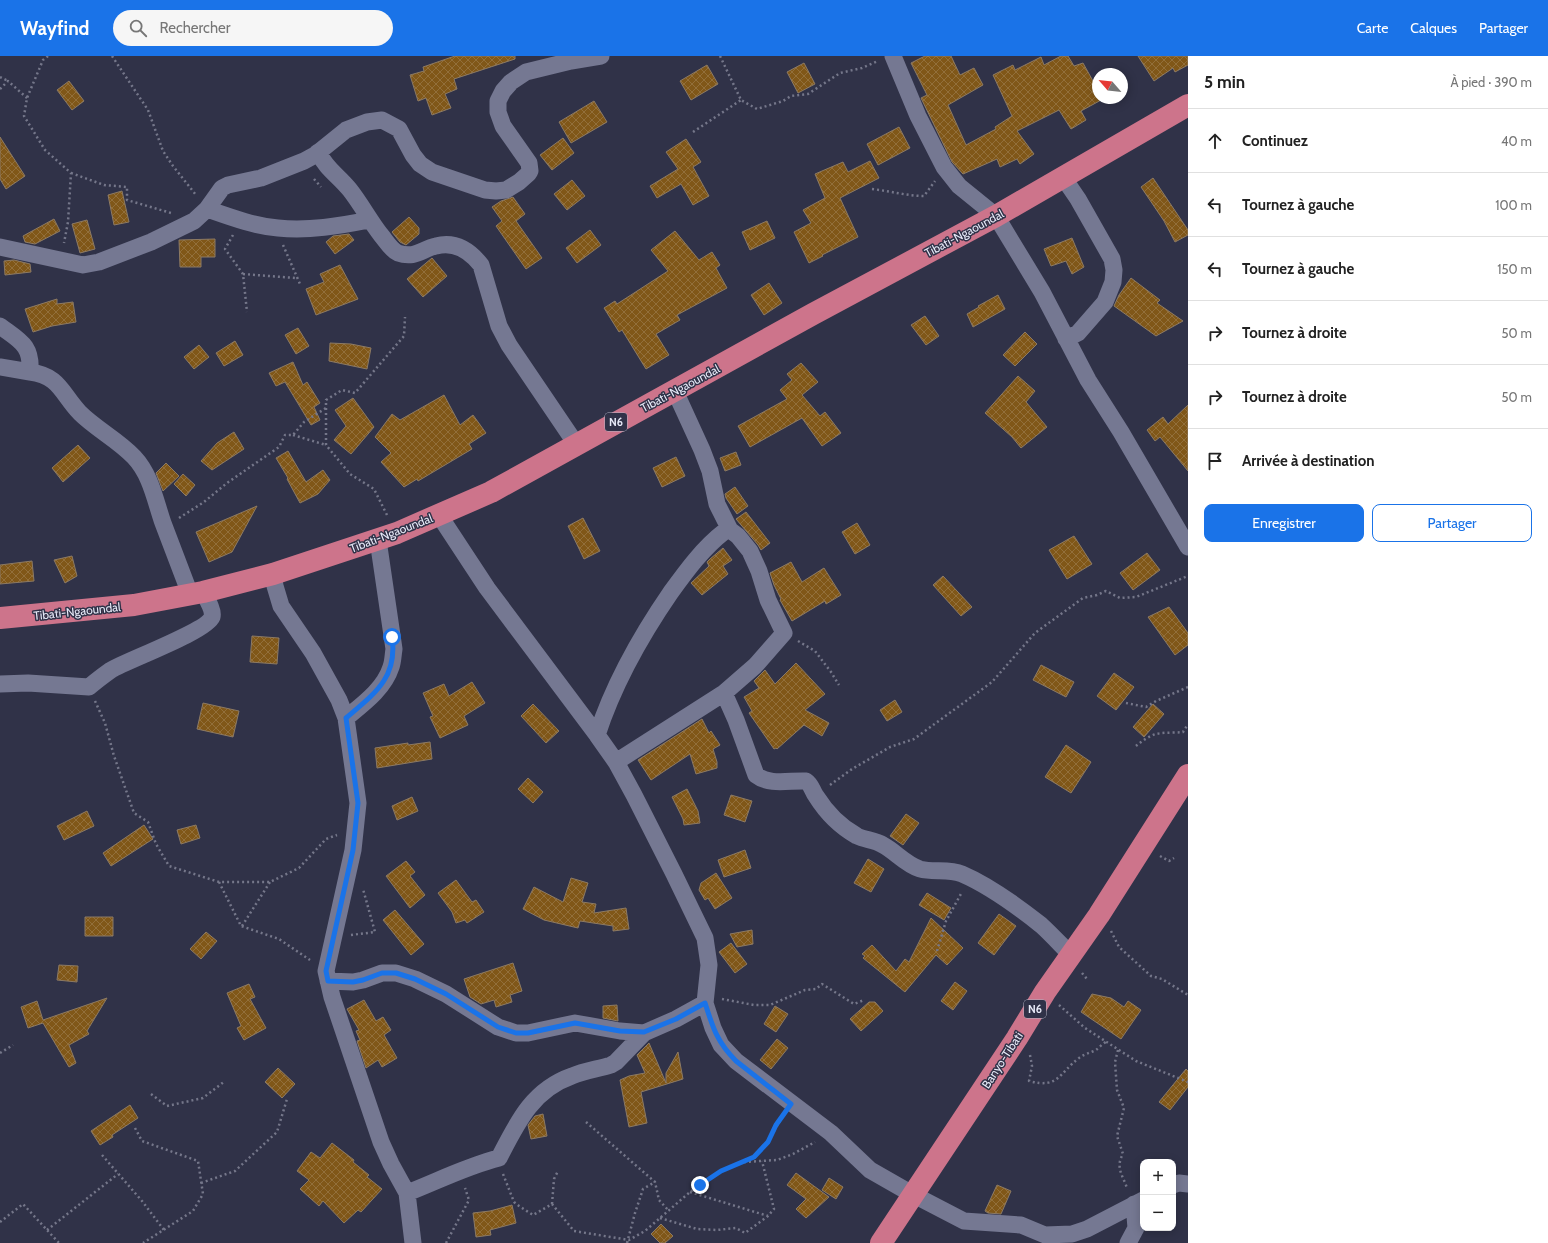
<!DOCTYPE html>
<html lang="fr">
<meta charset="utf-8">
<style>
:root{--surface:#fff;--page:#f6f6f6;--text:#222;--muted:#767676;--line:#e0e0e0;--accent:#1a73e8}
body{margin:0;font-family:Cabin,sans-serif;background:var(--page);color:var(--text)}
.controls{position:absolute;right:12px;bottom:12px;display:grid;overflow:hidden;border-radius:8px;box-shadow:0 2px 10px #0003}
.controls button{width:36px;height:36px;display:grid;place-items:center;padding:0;border:0;border-bottom:1px solid var(--line);background:var(--surface);color:var(--text);font:20px sans-serif}
.compass{position:absolute;left:1092px;top:12px;width:36px;height:36px;border-radius:50%;background:var(--surface);box-shadow:0 2px 10px #0003;rotate:298deg}
.stop{position:absolute;width:12px;height:12px;margin:-9px;border:3px solid #1a73e8;border-radius:50%;background:#fff}
.stop.end{background:#1a73e8;border-color:#fff;box-shadow:0 1px 4px #0008}
.list{margin:0;padding:0;list-style:none}
h2{display:flex;justify-content:space-between;align-items:center;height:52px;margin:0;padding:0 16px;font-size:17px}
h2 small{font-size:13px;font-weight:400;color:var(--muted)}
.list li{display:grid;grid-template-columns:26px 1fr auto;gap:12px;align-items:center;box-sizing:border-box;height:64px;padding:0 16px;border-top:1px solid var(--line)}
.list b{display:block;font-size:15px;white-space:nowrap}
.list em{font-size:13px;font-style:normal;color:var(--muted)}
.actions{display:flex;gap:8px;padding:12px 16px}
.actions a{flex:1;padding:9px 0;border:1px solid var(--accent);border-radius:8px;text-align:center;font-size:14px;color:var(--accent)}
.actions .main{background:var(--accent);color:#fff}
.icon{flex:none;width:22px;height:22px;fill:none;stroke:currentColor;stroke-width:2;stroke-linecap:round;stroke-linejoin:round}
.map{position:relative;flex:none;width:1188px;height:1187px;overflow:hidden}
header{display:flex;align-items:center;gap:24px;box-sizing:border-box;height:56px;padding:0 20px;background:var(--accent);color:#fff}
header strong{font-size:19px}
nav{display:flex;gap:22px;margin-inline-start:auto;font-size:14px}
.search{width:280px;height:36px;background:var(--page);display:flex;align-items:center;gap:10px;box-sizing:border-box;padding:0 14px;border-radius:22px;color:var(--muted);font-size:15px}
main{display:flex}
aside{flex:1;background:var(--surface)}
.map>svg:first-child{display:block}
.building{fill:url(#building-cross-hatch);stroke:#8c7a64}
.lines{fill:none;stroke-linecap:round;stroke-linejoin:round}
.path{stroke:#75778a;stroke-width:2.5;stroke-dasharray:2 3;stroke-linecap:butt}
.street{stroke:#757892;stroke-width:17}
.highway{stroke:#cd748b;stroke-width:22}
.route{stroke:#1a73e8;stroke-width:5}
.labels{text-anchor:middle;dominant-baseline:central;stroke-width:3;stroke-linejoin:round;paint-order:stroke}
.shield{fill:#303248;stroke:#b1b3c3;stroke-width:1}
.shield-label{font-size:11px;font-weight:bold;fill:#e8eaf8}
.street-label{font-size:12px;fill:#e8eaf8;stroke:#303248}
</style>
<header>
<strong>Wayfind</strong>
<div class="search"><svg class="icon" aria-label="search" viewBox="0 0 24 24"><circle cx="10" cy="10" r="6"/><path d="M15 15l6 6"/></svg>Rechercher</div>
<nav><a>Carte</a><a>Calques</a><a>Partager</a></nav>
</header>
<main>
<div class="map">
<svg width="1188" height="1187" viewBox="0 0 1188 1187">
<defs>
<pattern id="building-cross-hatch" width="8" height="8" patternUnits="userSpaceOnUse"><rect width="8" height="8" fill="#805718"/><path d="M0 0l8 8M0 8l8-8" fill="none" stroke="#926f3a"/></pattern>
</defs>
<rect width="100%" height="100%" fill="#303248"/>
<path class="building" d="M 455,0 L 515,0 L 515,3 L 454,23 L 457,33 L 445,38 L 451,52 L 432,59 L 426,42 L 418,45 L 410,19 L 424,15 L 423,11 Z
M 925,0 L 951,0 L 960,19 L 974,12 L 983,29 L 948,49 L 966,89 L 996,73 L 995,71 L 1012,60 L 993,19 L 1013,9 L 1015,14 L 1041,1 L 1044,9 L 1061,0 L 1068,0 L 1074,10 L 1083,7 L 1098,34 L 1098,42 L 1103,43 L 1081,55 L 1086,64 L 1071,73 L 1059,54 L 1017,75 L 1034,98 L 1020,108 L 1017,103 L 1000,111 L 997,103 L 963,118 L 952,106 L 921,42 L 927,39 L 911,7 Z
M 1138,0 L 1188,0 L 1188,9 L 1175,16 L 1173,12 L 1154,25 Z
M 804,7 L 815,28 L 798,37 L 787,16 Z
M 707,9 L 718,28 L 691,44 L 680,25 Z
M 69,25 L 84,45 L 72,54 L 57,34 Z
M 594,45 L 607,66 L 571,87 L 559,66 Z
M 899,71 L 910,92 L 878,109 L 867,88 Z
M 0,81 L 25,120 L 6,133 L 0,123 Z
M 563,82 L 574,97 L 552,114 L 540,99 Z
M 686,83 L 701,106 L 693,111 L 709,140 L 693,149 L 681,128 L 657,142 L 650,130 L 678,113 L 666,96 Z
M 870,105 L 879,122 L 840,142 L 858,181 L 822,199 L 823,200 L 809,207 L 794,176 L 811,167 L 803,154 L 825,142 L 815,118 L 843,106 L 848,116 Z
M 1153,122 L 1188,174 L 1188,179 L 1175,186 L 1164,165 L 1141,131 Z
M 572,124 L 585,140 L 567,154 L 554,138 Z
M 122,135 L 129,166 L 114,169 L 108,139 Z
M 513,141 L 525,158 L 516,165 L 542,202 L 526,213 L 496,170 L 502,165 L 492,151 L 501,145 Z
M 409,161 L 419,172 L 419,178 L 406,189 L 400,186 L 392,176 Z
M 54,163 L 60,175 L 35,188 L 25,186 L 23,180 Z
M 87,164 L 95,193 L 80,197 L 72,168 Z
M 767,165 L 775,182 L 750,194 L 742,176 Z
M 590,174 L 601,189 L 577,207 L 566,192 Z
M 675,175 L 699,204 L 712,196 L 720,209 L 716,212 L 727,232 L 677,259 L 680,264 L 656,278 L 669,299 L 646,313 L 622,274 L 619,276 L 604,252 L 615,245 L 617,248 L 668,215 L 651,194 Z
M 349,178 L 354,184 L 335,198 L 326,186 L 333,180 Z
M 1072,182 L 1084,211 L 1072,218 L 1066,205 L 1051,210 L 1044,193 Z
M 215,183 L 215,201 L 201,201 L 201,211 L 180,211 L 179,184 Z
M 432,202 L 447,220 L 423,241 L 407,223 Z
M 14,204 L 30,208 L 31,216 L 5,219 L 4,205 Z
M 340,209 L 358,243 L 316,259 L 306,233 L 324,226 L 320,218 Z
M 1131,222 L 1160,244 L 1157,247 L 1183,265 L 1156,280 L 1114,250 L 1119,239 Z
M 769,227 L 782,247 L 764,259 L 751,239 Z
M 998,239 L 1005,253 L 973,271 L 967,258 L 979,251 L 978,250 Z
M 57,243 L 57,248 L 73,246 L 76,266 L 52,270 L 33,276 L 25,253 Z
M 925,260 L 939,280 L 926,289 L 911,269 Z
M 298,272 L 309,290 L 296,298 L 285,279 Z
M 1025,276 L 1037,288 L 1015,310 L 1003,299 Z
M 235,285 L 243,299 L 224,310 L 216,297 Z
M 330,287 L 351,288 L 371,292 L 367,313 L 329,305 Z
M 199,289 L 209,301 L 194,313 L 184,301 Z
M 293,306 L 303,329 L 307,326 L 320,347 L 314,351 L 320,364 L 311,369 L 285,326 L 276,330 L 269,317 Z
M 801,307 L 818,326 L 802,339 L 820,360 L 825,356 L 841,377 L 822,390 L 802,362 L 750,391 L 738,370 L 787,343 L 780,334 L 792,324 L 787,318 Z
M 1018,320 L 1035,335 L 1026,346 L 1047,371 L 1021,392 L 1012,381 L 985,357 Z
M 444,339 L 460,369 L 473,359 L 486,377 L 469,388 L 472,393 L 418,425 L 417,423 L 404,431 L 381,406 L 391,397 L 375,381 L 392,358 L 400,364 Z
M 353,342 L 374,371 L 351,398 L 334,384 L 346,370 L 335,354 Z
M 1188,349 L 1188,415 L 1160,381 L 1155,385 L 1147,374 L 1163,361 L 1168,368 Z
M 234,376 L 244,393 L 212,414 L 201,405 L 217,387 Z
M 78,389 L 90,402 L 63,426 L 52,412 Z
M 288,395 L 306,426 L 323,414 L 330,424 L 318,438 L 300,447 L 287,423 L 288,422 L 276,402 Z
M 736,396 L 741,409 L 725,415 L 720,402 Z
M 676,401 L 685,420 L 662,431 L 653,412 Z
M 166,407 L 179,420 L 163,435 L 156,417 Z
M 183,418 L 195,429 L 186,440 L 174,428 Z
M 735,431 L 748,450 L 737,458 L 726,442 L 725,438 Z
M 257,450 L 232,496 L 209,506 L 196,476 Z
M 746,456 L 770,487 L 761,494 L 758,489 L 736,463 Z
M 583,462 L 600,495 L 584,503 L 568,470 Z
M 857,467 L 870,489 L 855,498 L 842,476 Z
M 1074,480 L 1092,508 L 1067,523 L 1049,494 Z
M 723,492 L 732,504 L 723,510 L 728,518 L 702,539 L 691,527 L 709,510 L 707,506 L 710,503 Z
M 1147,497 L 1160,514 L 1133,534 L 1120,517 Z
M 72,500 L 77,520 L 65,527 L 54,504 Z
M 32,505 L 34,525 L 0,528 L 0,509 Z
M 791,506 L 802,526 L 824,512 L 841,539 L 826,548 L 825,545 L 792,565 L 780,544 L 781,543 L 774,529 L 770,517 Z
M 943,520 L 972,551 L 961,560 L 933,529 Z
M 1169,551 L 1188,577 L 1188,589 L 1175,599 L 1148,561 Z
M 252,580 L 279,582 L 277,608 L 250,606 Z
M 796,607 L 825,638 L 805,654 L 829,667 L 822,680 L 804,669 L 777,693 L 776,692 L 774,693 L 749,657 L 752,655 L 744,641 L 759,632 L 754,625 L 765,614 L 775,628 Z
M 1041,609 L 1074,626 L 1066,641 L 1033,624 Z
M 1114,617 L 1134,631 L 1116,654 L 1097,640 Z
M 472,626 L 485,647 L 464,660 L 468,669 L 440,682 L 430,661 L 433,660 L 423,637 L 444,628 L 449,640 Z
M 895,644 L 902,656 L 887,665 L 880,654 Z
M 203,647 L 239,655 L 233,681 L 197,673 Z
M 533,648 L 559,675 L 546,687 L 521,660 Z
M 1153,648 L 1164,658 L 1144,681 L 1133,671 Z
M 702,663 L 709,677 L 711,675 L 720,689 L 713,693 L 717,706 L 717,712 L 696,718 L 690,698 L 651,724 L 638,704 Z
M 430,686 L 432,703 L 377,712 L 375,692 L 408,687 L 408,689 Z
M 1066,689 L 1091,706 L 1071,737 L 1045,721 Z
M 528,722 L 543,736 L 533,747 L 518,733 Z
M 687,733 L 698,755 L 700,767 L 684,769 L 683,763 L 672,741 Z
M 731,739 L 752,745 L 745,766 L 724,759 Z
M 412,741 L 418,755 L 397,764 L 392,750 Z
M 87,755 L 94,770 L 64,784 L 57,770 Z
M 906,758 L 919,767 L 903,789 L 890,780 Z
M 144,769 L 153,783 L 111,810 L 103,797 Z
M 196,769 L 200,782 L 181,788 L 177,774 Z
M 745,794 L 751,812 L 724,821 L 718,804 Z
M 868,803 L 884,813 L 871,836 L 854,827 Z
M 406,805 L 415,816 L 410,820 L 425,839 L 410,852 L 386,820 Z
M 716,817 L 732,842 L 715,853 L 708,842 L 705,844 L 699,834 L 701,827 Z
M 571,822 L 588,827 L 582,846 L 596,848 L 594,857 L 626,852 L 629,873 L 613,875 L 613,870 L 580,865 L 578,872 L 544,864 L 523,853 L 534,831 L 563,846 Z
M 456,824 L 472,846 L 476,844 L 484,856 L 467,867 L 465,864 L 456,867 L 452,856 L 438,837 Z
M 927,837 L 951,852 L 944,864 L 919,849 Z
M 395,854 L 424,888 L 411,899 L 383,864 Z
M 999,858 L 1016,870 L 994,899 L 978,887 Z
M 85,861 L 113,861 L 113,880 L 85,880 Z
M 931,862 L 963,892 L 947,909 L 936,899 L 905,936 L 863,902 L 865,900 L 862,898 L 872,889 L 896,915 L 905,903 L 909,906 Z
M 752,874 L 753,888 L 737,891 L 730,878 Z
M 206,876 L 217,885 L 201,903 L 190,893 Z
M 731,887 L 747,908 L 735,917 L 719,896 Z
M 513,907 L 522,935 L 510,939 L 512,946 L 496,951 L 494,944 L 481,948 L 470,941 L 464,923 Z
M 59,909 L 78,910 L 77,926 L 57,924 Z
M 955,926 L 967,935 L 953,954 L 941,945 Z
M 249,928 L 255,941 L 250,943 L 266,972 L 244,984 L 237,972 L 241,970 L 227,937 Z
M 1092,938 L 1111,942 L 1124,951 L 1128,945 L 1141,954 L 1121,983 L 1081,956 Z
M 107,942 L 87,975 L 89,978 L 69,989 L 76,1007 L 69,1011 L 43,967 L 28,972 L 21,951 L 37,945 L 43,964 Z
M 364,944 L 376,965 L 383,961 L 391,974 L 384,979 L 397,1002 L 382,1011 L 378,1004 L 366,1012 L 357,985 L 360,984 L 356,975 L 359,974 L 347,953 Z
M 869,946 L 875,946 L 883,955 L 861,975 L 850,963 Z
M 617,949 L 618,965 L 603,962 L 603,950 Z
M 775,950 L 788,958 L 776,976 L 764,968 Z
M 777,983 L 788,992 L 771,1013 L 760,1004 Z
M 649,987 L 666,1027 L 666,1017 L 678,996 L 683,1023 L 641,1036 L 647,1067 L 629,1071 L 620,1024 L 629,1020 L 645,1017 L 637,999 Z
M 278,1012 L 295,1028 L 282,1042 L 265,1026 Z
M 1186,1013 L 1188,1015 L 1188,1031 L 1170,1054 L 1159,1046 Z
M 130,1049 L 138,1062 L 112,1079 L 113,1081 L 100,1089 L 91,1075 Z
M 543,1058 L 547,1080 L 531,1083 L 528,1069 L 535,1060 Z
M 332,1087 L 354,1104 L 353,1106 L 369,1119 L 367,1121 L 382,1133 L 361,1156 L 358,1154 L 344,1167 L 323,1145 L 319,1150 L 300,1133 L 309,1124 L 297,1115 L 311,1096 L 320,1102 Z
M 796,1117 L 829,1141 L 806,1162 L 796,1153 L 806,1143 L 787,1129 Z
M 829,1122 L 843,1131 L 836,1143 L 822,1134 Z
M 997,1129 L 1011,1135 L 1001,1158 L 988,1157 L 985,1155 Z
M 512,1149 L 516,1167 L 490,1174 L 491,1179 L 476,1181 L 473,1157 L 490,1155 Z
M 661,1168 L 673,1180 L 665,1187 L 660,1187 L 651,1178 Z"/>
<g class="lines">
<path class="path" d="M 48,0 L 43,4 L 27,42 L 24,60 L 45,94 L 71,117 L 68,166 L 64,187
M 112,0 L 148,54 L 163,95 L 173,110 L 196,139
M 720,0 L 741,44 L 757,53 L 783,45 L 791,40 L 808,38 L 840,17 L 862,12 L 878,5
M 0,21 L 8,25
M 0,33 L 8,25 L 27,42
M 693,76 L 741,44
M 71,117 L 104,129 L 127,131 L 127,144 L 171,157
M 314,123 L 321,131
M 872,133 C 890,135 907,140 924,140 L 935,125
M 233,179 L 225,193 L 243,218 L 247,256
M 283,189 L 300,228
M 243,218 L 296,222
M 293,379 L 326,389
M 387,459 L 374,433 L 350,418 L 326,389 L 326,344 L 342,334 L 355,337 L 404,280 L 405,261
M 179,462 L 204,446 L 227,427 L 279,391 L 285,379 L 293,379 L 304,366 L 326,352
M 798,585 L 815,595 L 831,616 L 839,629
M 95,645 L 105,667 L 114,700 L 134,757 L 148,766 L 156,788 L 169,810 L 219,826 L 270,826 L 299,812 L 326,783 L 337,779
M 1126,647 L 1146,651 L 1156,645 L 1188,631
M 1136,690 C 1142,685 1149,680 1156,678 C 1165,676 1175,677 1183,676 L 1188,668
M 830,729 L 852,713 L 890,691 L 914,683 L 992,626 L 1035,577 L 1083,542 L 1097,539 L 1106,535 L 1120,542 L 1136,541 L 1188,520
M 1160,800 L 1169,805 L 1174,802
M 219,826 L 241,870 L 279,883 L 310,904
M 242,870 L 270,826
M 1111,875 L 1119,891 L 1151,920 L 1162,923 L 1188,939
M 351,879 L 375,876 L 363,833
M 937,895 L 946,865 L 962,836
M 1082,917 L 1087,923
M 722,943 L 754,949 L 770,949 L 805,934 L 816,933 L 822,928 L 854,948 L 864,944
M 1059,949 L 1085,972 L 1136,1005 L 1188,1026
M 1118,994 L 1115,1006 L 1117,1034 L 1124,1052 L 1117,1080 L 1123,1098 C 1115,1111 1123,1120 1127,1132
M 0,997 L 13,989
M 1030,999 L 1032,1010 L 1029,1025 C 1059,1033 1059,1017 1079,1002 C 1084,998 1090,997 1096,994 C 1099,992 1102,988 1106,986
M 151,1038 L 167,1050 L 203,1042 L 225,1025
M 586,1066 L 655,1126 L 659,1144 L 669,1155
M 135,1072 L 142,1085 L 198,1105 L 203,1138 L 193,1155 L 143,1187
M 102,1099 L 142,1145 L 164,1174
M 744,1106 L 777,1104 L 793,1098 L 815,1086
M 503,1118 L 514,1146 L 519,1150 L 533,1159 L 552,1148 L 574,1175 L 629,1184 L 645,1175 L 690,1136 L 721,1115 L 754,1101 L 768,1086 L 782,1061
M 201,1127 L 235,1115 L 277,1076 L 287,1043
M 690,1136 L 768,1160
M 552,1148 L 554,1123 L 558,1115
M 660,1162 L 697,1173 L 717,1174 L 736,1172 L 745,1177 L 768,1160 L 774,1153 L 762,1105
M 0,1166 L 23,1148 L 59,1187
M 47,1174 L 118,1118
M 446,1187 L 469,1144 L 465,1132
M 627,1187 L 635,1157 L 643,1133 L 655,1126"/>
<path class="street" d="M 893,0 L 918,60 L 944,111 L 959,130 L 996,160 L 1042,236 L 1088,324 L 1121,376 L 1188,491
M 318,96 C 327,114 338,119 350,134 C 361,148 370,165 381,179 C 386,185 391,194 398,197 C 415,203 422,193 436,190 C 455,185 470,195 481,209 L 499,270 L 509,289 L 576,388
M 1063,121 L 1078,143 L 1112,203 L 1114,214 L 1113,226 L 1105,246 L 1078,277 L 1066,283
M 207,153 C 230,161 254,170 278,172 C 309,175 339,170 369,164
M 0,191 L 83,209 L 99,206 L 151,186 L 194,165 L 207,153 L 222,132 L 228,129 L 261,122 L 304,105 L 315,99 L 346,74 L 367,66 L 382,64 L 399,73 L 413,99 L 420,108 L 432,116 L 485,134 L 496,135 L 506,134 L 519,126 L 528,118 L 530,115 L 529,107 L 503,70 L 498,56 L 498,45 L 503,35 L 511,26 L 526,16 L 571,5 L 601,0
M 0,270 C 20,285 32,289 30,316 C 60,320 61,337 80,357 C 96,373 118,384 134,401 C 151,419 155,444 163,467 C 172,491 181,514 190,538
M 0,311 L 30,316
M 439,459 L 487,532 L 597,679 L 616,706 L 634,739 L 674,818 L 705,882 L 709,909 L 705,947 L 713,972 L 721,989 L 736,1005 L 831,1077 L 870,1114 L 912,1138 L 964,1165 L 1021,1169 L 1045,1179 L 1072,1178 L 1087,1173 L 1143,1144
M 273,518 L 275,530 L 281,550 L 313,597 L 339,644 L 346,662 L 358,747 L 353,794 L 326,915 L 332,941 L 381,1086 L 391,1108 L 407,1137 C 438,1125 467,1110 499,1102 C 517,1067 532,1034 572,1020 C 584,1015 598,1013 611,1009 L 616,1006 L 644,977 L 676,963 L 705,947
M 0,628 L 28,627 L 89,631 C 96,625 104,619 111,614 C 128,604 207,575 212,561 C 214,554 206,542 203,536
M 724,637 L 736,664 L 756,719 C 770,730 790,724 806,725 C 812,729 812,735 816,740 C 826,756 841,771 857,780 C 865,784 875,784 883,789 C 896,796 905,808 920,813 C 933,817 948,812 962,818 C 990,830 1017,850 1041,869 C 1051,878 1061,889 1071,899
M 346,662 C 363,648 384,633 391,611 C 393,606 393,599 394,593 L 378,484
M 597,679 C 614,627 640,581 671,536 C 687,514 703,492 725,475 L 730,474
M 616,706 L 724,637 L 755,610 L 784,577 L 768,544 L 759,515 L 750,495 L 738,480 L 730,474 L 717,448 L 710,415 L 702,394 L 675,335
M 328,925 L 353,926 L 363,924 L 382,917 L 396,917 L 415,923 L 446,938 L 498,971 L 516,977 L 528,977 L 575,967 L 620,975 L 644,977
M 1173,1129 L 1179,1127 L 1188,1128
M 407,1137 L 413,1187
M 1128,1187 L 1136,1172 L 1134,1148"/>
<path class="highway" d="M 0,562 L 134,549 L 203,536 L 273,518 L 397,477 L 491,436 L 813,258 L 996,160 L 1188,49
M 881,1187 L 1017,982 L 1045,936 L 1099,859 L 1188,719"/>
</g>
<g class="lines">
<path class="route" d="M 392,581 C 398,622 374,638 346,662 L 358,747 L 353,794 L 326,915 L 328,925 L 353,926 L 363,924 L 382,917 L 396,917 L 415,923 L 446,938 L 498,971 L 516,977 L 528,977 L 575,967 L 620,975 L 644,976 L 676,963 L 705,947 C 713,972 717,986 736,1005 L 791,1048 L 776,1069 L 768,1086 L 754,1101 L 721,1115 L 700,1129"/>
</g>
<g class="labels">
<g class="shield">
<rect x="605" y="357" width="22" height="18" rx="3"/>
<rect x="1024" y="944" width="22" height="18" rx="3"/>
</g>
<g class="shield-label">
<text x="616" y="366">N6</text>
<text x="1035" y="953">N6</text>
</g>
<g class="street-label">
<text transform="translate(964 177) rotate(-28)">Tibati-Ngaoundal</text>
<text transform="translate(680 332) rotate(-28)">Tibati-Ngaoundal</text>
<text transform="translate(391 477) rotate(-21)">Tibati-Ngaoundal</text>
<text transform="translate(77 555) rotate(-6)">Tibati-Ngaoundal</text>
<text transform="translate(1002 1004) rotate(-57)">Banyo-Tibati</text>
</g>
</g>
</svg>
<div class="controls">
<button>+</button>
<button>−</button>
</div>
<svg class="compass" viewBox="-18 -18 36 36"><path d="M0-13l5 13h-10z" fill="#e53935"/><path d="M0 13l5-13h-10z" fill="#767676"/></svg>
<div class="stop" style="left:392px;top:581px"></div>
<div class="stop end" style="left:700px;top:1129px"></div>
</div>
<aside>
<h2>5 min<small>À pied · 390 m</small></h2>
<ul class="list">
<li><svg class="icon" aria-label="ahead" viewBox="0 0 24 24"><path d="M12 20V5M6 11l6-6 6 6"/></svg><div><b>Continuez</b></div><em>40 m</em></li>
<li><svg class="icon" aria-label="left" viewBox="0 0 24 24"><path d="M17 20v-9H6M10 6l-5 5 5 5"/></svg><div><b>Tournez à gauche</b></div><em>100 m</em></li>
<li><svg class="icon" aria-label="left" viewBox="0 0 24 24"><path d="M17 20v-9H6M10 6l-5 5 5 5"/></svg><div><b>Tournez à gauche</b></div><em>150 m</em></li>
<li><svg class="icon" aria-label="right" viewBox="0 0 24 24"><path d="M7 20v-9h11M14 6l5 5-5 5"/></svg><div><b>Tournez à droite</b></div><em>50 m</em></li>
<li><svg class="icon" aria-label="right" viewBox="0 0 24 24"><path d="M7 20v-9h11M14 6l5 5-5 5"/></svg><div><b>Tournez à droite</b></div><em>50 m</em></li>
<li><svg class="icon" aria-label="arrive" viewBox="0 0 24 24"><path d="M6 21V4h12l-3 4 3 4H6"/></svg><div><b>Arrivée à destination</b></div></li>
</ul>
<div class="actions"><a class="main">Enregistrer</a><a>Partager</a></div>
</aside>
</main>
